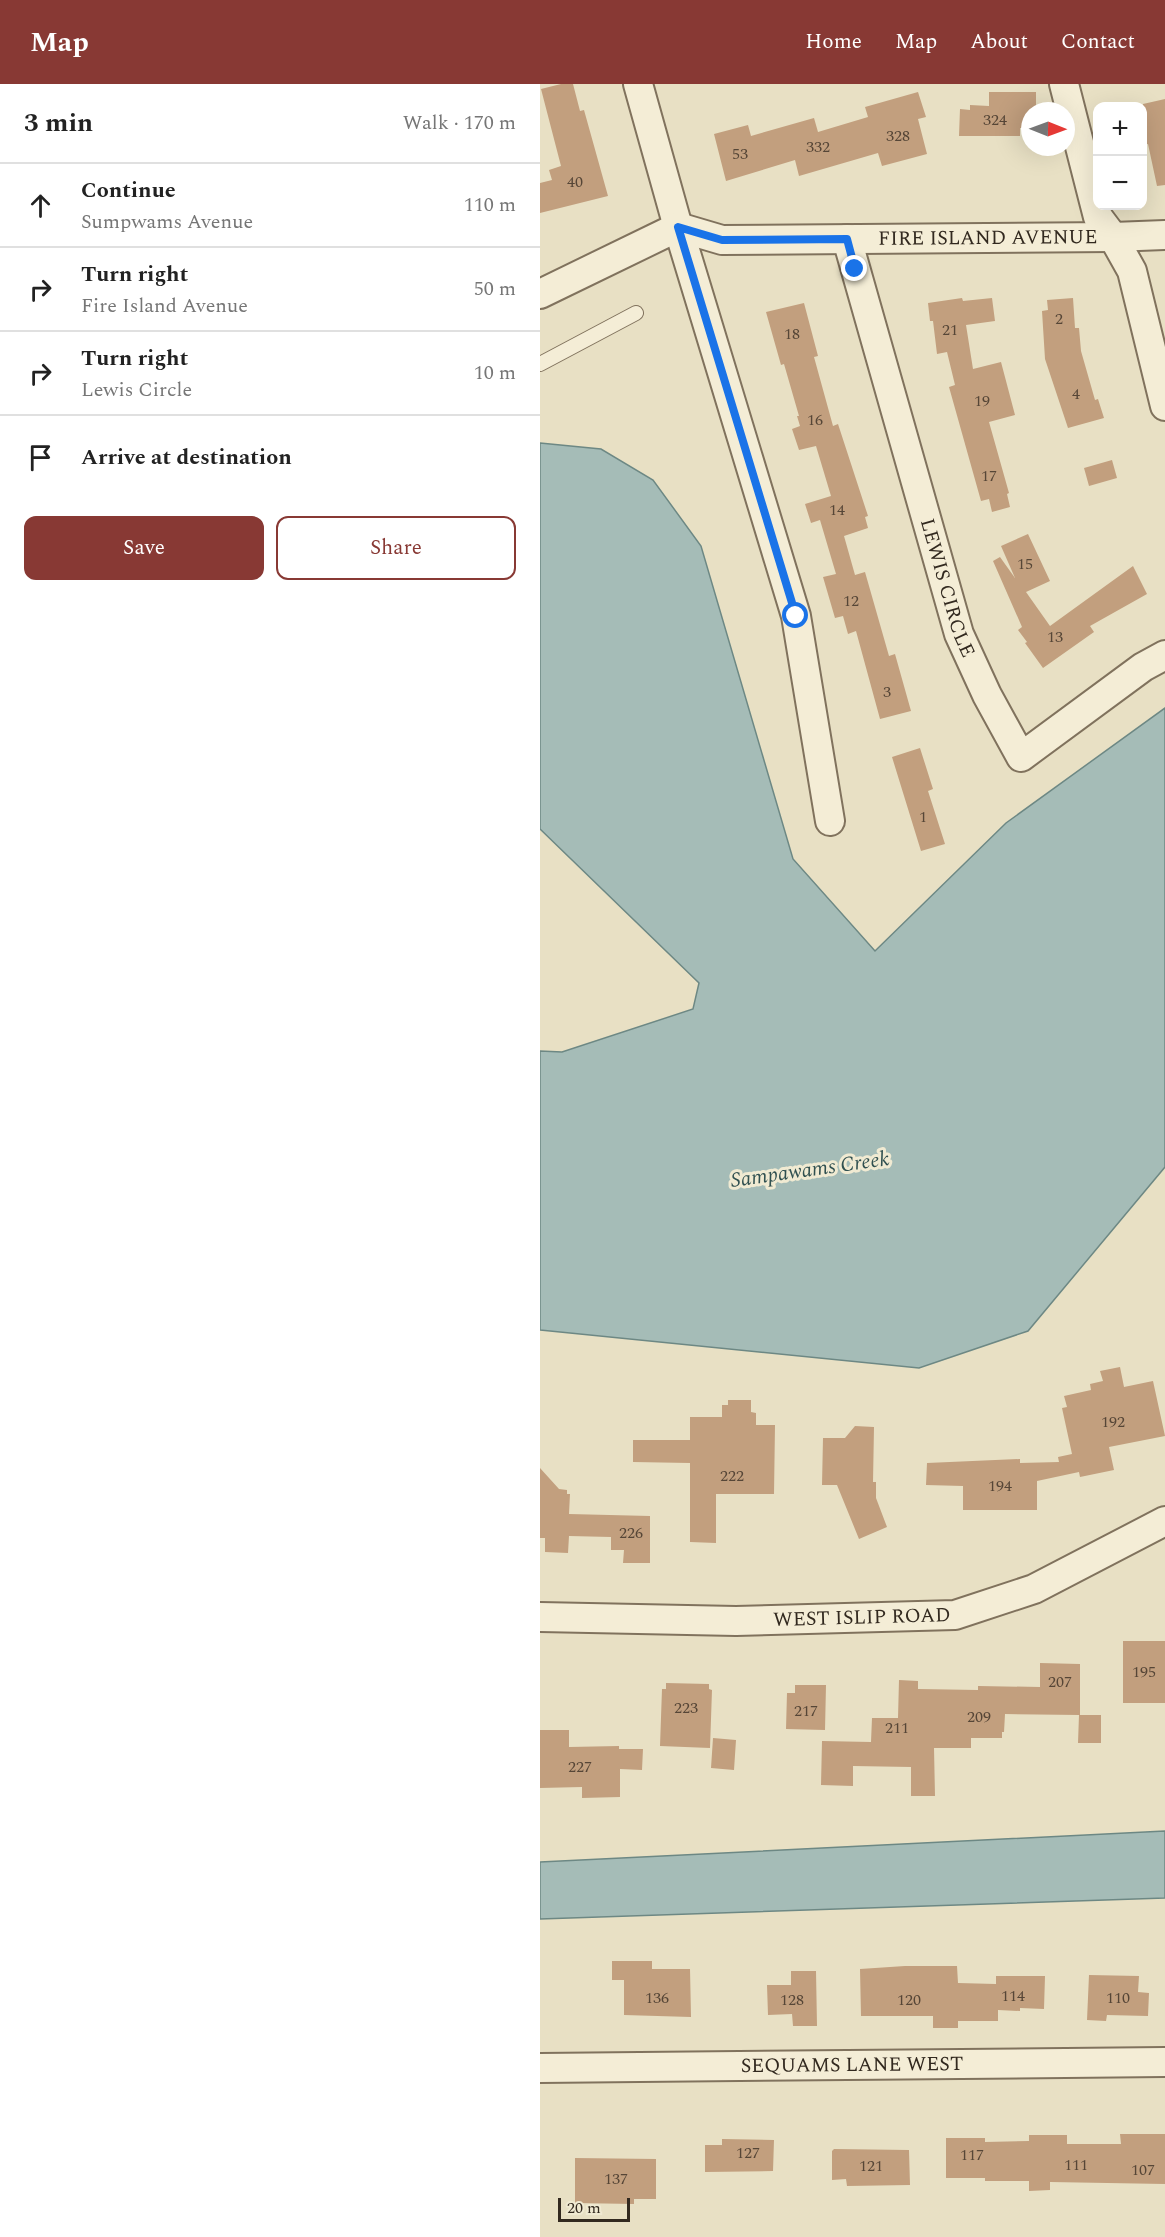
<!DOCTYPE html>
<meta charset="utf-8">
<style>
:root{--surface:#fff;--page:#f6f6f6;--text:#222;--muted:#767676;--line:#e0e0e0;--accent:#883934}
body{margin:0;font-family:Spectral,serif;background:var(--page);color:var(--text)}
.controls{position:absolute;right:18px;top:18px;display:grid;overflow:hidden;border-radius:12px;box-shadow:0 6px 24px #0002}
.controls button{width:54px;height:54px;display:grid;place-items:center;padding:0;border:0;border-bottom:2px solid var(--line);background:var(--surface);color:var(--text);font:30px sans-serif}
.compass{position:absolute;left:481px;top:18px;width:54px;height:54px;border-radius:50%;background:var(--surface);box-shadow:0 6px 24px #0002;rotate:91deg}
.scale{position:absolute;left:18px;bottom:15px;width:72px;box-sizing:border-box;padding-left:6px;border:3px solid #32291f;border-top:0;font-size:16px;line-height:21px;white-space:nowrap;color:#32291f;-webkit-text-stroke:4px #f0ead2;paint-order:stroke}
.stop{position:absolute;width:18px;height:18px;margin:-14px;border:4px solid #1a73e8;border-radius:50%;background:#fff}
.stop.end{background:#1a73e8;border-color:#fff;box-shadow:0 2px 6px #0008}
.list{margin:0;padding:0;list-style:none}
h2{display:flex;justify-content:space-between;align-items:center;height:78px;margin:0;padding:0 24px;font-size:26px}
h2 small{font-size:20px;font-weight:400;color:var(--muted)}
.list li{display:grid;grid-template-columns:39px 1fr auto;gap:18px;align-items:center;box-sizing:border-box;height:84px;padding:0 24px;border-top:2px solid var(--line)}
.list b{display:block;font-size:22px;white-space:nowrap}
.list p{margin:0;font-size:20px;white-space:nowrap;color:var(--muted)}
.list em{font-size:20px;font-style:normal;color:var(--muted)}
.actions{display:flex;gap:12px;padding:18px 24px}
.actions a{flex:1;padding:14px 0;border:2px solid var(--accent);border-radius:12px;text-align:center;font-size:21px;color:var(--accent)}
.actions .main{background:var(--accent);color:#fff}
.icon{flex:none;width:33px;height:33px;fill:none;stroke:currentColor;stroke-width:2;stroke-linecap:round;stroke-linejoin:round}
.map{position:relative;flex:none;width:625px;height:2153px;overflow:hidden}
header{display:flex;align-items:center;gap:36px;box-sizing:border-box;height:84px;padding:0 30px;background:var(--accent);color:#fff}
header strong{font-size:28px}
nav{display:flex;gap:33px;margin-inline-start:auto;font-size:21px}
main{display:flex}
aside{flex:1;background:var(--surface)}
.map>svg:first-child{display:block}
.water{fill:#a5bcb7;stroke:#6d8884;stroke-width:1.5}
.building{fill:#c29f7e}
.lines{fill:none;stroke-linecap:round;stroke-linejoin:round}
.service-casing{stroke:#80725d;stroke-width:16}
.minor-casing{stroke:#80725d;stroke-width:32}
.service{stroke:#f4edd6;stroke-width:14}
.minor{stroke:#f4edd6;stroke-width:28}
.route{stroke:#1a73e8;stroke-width:8}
.labels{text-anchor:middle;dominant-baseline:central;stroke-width:6;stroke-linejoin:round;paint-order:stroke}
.number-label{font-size:16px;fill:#564637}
.street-label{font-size:20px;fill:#32291f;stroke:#f0ead2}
.water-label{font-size:21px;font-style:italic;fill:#305050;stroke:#f0ead2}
</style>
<header>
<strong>Map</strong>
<nav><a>Home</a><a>Map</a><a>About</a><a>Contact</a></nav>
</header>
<main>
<aside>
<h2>3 min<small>Walk · 170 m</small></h2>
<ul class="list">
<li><svg class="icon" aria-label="ahead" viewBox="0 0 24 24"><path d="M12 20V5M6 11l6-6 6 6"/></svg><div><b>Continue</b><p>Sumpwams Avenue</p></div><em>110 m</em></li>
<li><svg class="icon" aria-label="right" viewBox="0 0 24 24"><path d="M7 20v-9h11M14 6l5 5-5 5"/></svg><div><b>Turn right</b><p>Fire Island Avenue</p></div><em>50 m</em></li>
<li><svg class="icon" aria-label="right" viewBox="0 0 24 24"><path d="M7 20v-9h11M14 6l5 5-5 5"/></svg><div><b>Turn right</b><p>Lewis Circle</p></div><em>10 m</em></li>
<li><svg class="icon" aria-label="arrive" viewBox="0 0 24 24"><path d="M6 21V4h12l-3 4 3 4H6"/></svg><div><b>Arrive at destination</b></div></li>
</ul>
<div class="actions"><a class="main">Save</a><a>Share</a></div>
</aside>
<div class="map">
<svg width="625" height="2153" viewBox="0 0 625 2153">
<rect width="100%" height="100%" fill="#e8e0c4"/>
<path class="water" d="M 0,359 L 61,365 L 113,396 L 161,462 L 253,775 L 335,867 L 466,739 L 625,624 L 625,1083 L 488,1247 L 379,1284 L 0,1246 L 0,967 L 22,968 L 153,925 L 159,899 L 0,745 Z
M 625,1747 L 625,1814 L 0,1835 L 0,1778 Z"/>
<path class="building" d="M 21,0 L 33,0 L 40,27 L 44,26 L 68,112 L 0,129 L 0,99 L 12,96 L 9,86 L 21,82 L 1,5 Z
M 378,8 L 386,33 L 378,35 L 387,70 L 342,82 L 338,69 L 259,92 L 255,76 L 186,97 L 174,50 L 208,41 L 211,52 L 274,34 L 278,48 L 328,33 L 325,23 Z
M 449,8 L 496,8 L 496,27 L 490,27 L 490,44 L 480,44 L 480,52 L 419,52 L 420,25 L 430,26 L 430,21 L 449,22 Z
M 625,15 L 625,101 L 617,102 L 608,60 L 603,61 L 603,20 Z
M 422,214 L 423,217 L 452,214 L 455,237 L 426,241 L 433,285 L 461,278 L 475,331 L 449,338 L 469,409 L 467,410 L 470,423 L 452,428 L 449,415 L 441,417 L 409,303 L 415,301 L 407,268 L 397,270 L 393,237 L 390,237 L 388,219 Z
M 533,214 L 535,244 L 539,244 L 541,267 L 555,316 L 558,315 L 564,334 L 528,344 L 505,275 L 502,227 L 508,226 L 507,216 Z
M 264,219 L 278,272 L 274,273 L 293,342 L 298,340 L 328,432 L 325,433 L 328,444 L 304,452 L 315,491 L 325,488 L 349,572 L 355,570 L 371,627 L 340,635 L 316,547 L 308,550 L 303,532 L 295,534 L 283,493 L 296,490 L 280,436 L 271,439 L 265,420 L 291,412 L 276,362 L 259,366 L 252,345 L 260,342 L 257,332 L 259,332 L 244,280 L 241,281 L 226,228 Z
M 572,376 L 577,394 L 549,402 L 544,384 Z
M 488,450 L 510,497 L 486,508 L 510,542 L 593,482 L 607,510 L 550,542 L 554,548 L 503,584 L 485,559 L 487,558 L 478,546 L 482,543 L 453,477 L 460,473 L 475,494 L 461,462 Z
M 380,664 L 393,705 L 388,707 L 405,760 L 381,767 L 352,673 Z
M 580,1283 L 584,1303 L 613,1297 L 625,1352 L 569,1363 L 574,1386 L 540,1393 L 539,1388 L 497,1397 L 497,1426 L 423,1426 L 423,1402 L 386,1401 L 387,1379 L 480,1375 L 480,1379 L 519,1378 L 518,1373 L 532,1370 L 522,1324 L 527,1323 L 524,1312 L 551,1306 L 550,1300 L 563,1297 L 560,1287 Z
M 188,1316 L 211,1316 L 211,1328 L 216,1329 L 216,1341 L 235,1341 L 234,1410 L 176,1410 L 176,1459 L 150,1458 L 150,1379 L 93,1378 L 93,1356 L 150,1356 L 150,1333 L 182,1333 L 182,1321 L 188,1321 Z
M 315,1342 L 334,1343 L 333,1398 L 336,1398 L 336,1414 L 347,1443 L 319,1455 L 297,1401 L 282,1401 L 283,1354 L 305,1354 Z
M 0,1384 L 19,1405 L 27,1406 L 27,1410 L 30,1410 L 29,1430 L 110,1432 L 110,1479 L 83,1479 L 84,1466 L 71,1466 L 71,1453 L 29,1452 L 28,1469 L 5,1468 L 5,1454 L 0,1454 Z
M 583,1557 L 625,1557 L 625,1619 L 583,1619 Z
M 500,1579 L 540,1580 L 540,1631 L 465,1630 L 464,1648 L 462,1648 L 462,1654 L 431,1654 L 431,1664 L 394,1664 L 395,1712 L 371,1712 L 371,1683 L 313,1682 L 313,1702 L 281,1701 L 282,1657 L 331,1658 L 332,1634 L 358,1634 L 359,1596 L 378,1597 L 378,1605 L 438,1606 L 438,1602 L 500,1603 Z
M 126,1599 L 169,1600 L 169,1605 L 172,1606 L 170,1664 L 120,1662 L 122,1605 L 126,1605 Z
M 255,1601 L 286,1601 L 285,1646 L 246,1645 L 247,1609 L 255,1609 Z
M 539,1631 L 561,1631 L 561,1659 L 538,1659 Z
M 0,1646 L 29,1646 L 29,1663 L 79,1662 L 79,1665 L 103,1665 L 102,1686 L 80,1685 L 80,1713 L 42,1714 L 42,1703 L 0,1704 Z
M 173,1654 L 196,1656 L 194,1686 L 171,1684 Z
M 72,1877 L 112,1877 L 112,1885 L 150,1885 L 151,1933 L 84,1931 L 84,1896 L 72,1896 Z
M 365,1882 L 417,1882 L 418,1899 L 456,1900 L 456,1892 L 505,1892 L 504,1925 L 480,1924 L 480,1927 L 458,1926 L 458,1937 L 418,1937 L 418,1944 L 393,1944 L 393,1932 L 321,1932 L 320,1885 Z
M 251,1887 L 276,1887 L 277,1942 L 253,1942 L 252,1930 L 228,1931 L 227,1901 L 251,1901 Z
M 549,1891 L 599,1892 L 598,1908 L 609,1909 L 608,1932 L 567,1931 L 566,1937 L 547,1936 Z
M 580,2050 L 625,2050 L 625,2100 L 510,2098 L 510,2106 L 489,2107 L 489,2097 L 445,2097 L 445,2094 L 406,2094 L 406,2054 L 445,2054 L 445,2058 L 489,2057 L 489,2051 L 527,2051 L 527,2060 L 581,2060 Z
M 182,2055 L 234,2056 L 233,2087 L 165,2088 L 165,2061 L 182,2061 Z
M 294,2065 L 369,2066 L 370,2101 L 307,2102 L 306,2095 L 292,2096 L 292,2067 Z
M 35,2074 L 116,2075 L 116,2115 L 94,2115 L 94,2120 L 35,2119 Z"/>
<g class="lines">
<defs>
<path id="service" d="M 0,280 L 96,229"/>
<g id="minor">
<path d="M 98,0 L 138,143 L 256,532 L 290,737"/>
<path d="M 524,0 L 558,133 L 573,153 L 592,187 L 625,322"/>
<path id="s1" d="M 307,155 L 419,550 L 447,611 L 481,673 L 603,583 L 625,571"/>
<path id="s2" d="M 0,210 L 138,143 L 182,156 L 573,153 L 625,151"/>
<path id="s3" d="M 0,1533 L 196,1537 L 415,1531 L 494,1505 L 625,1437"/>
<path id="s4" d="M 0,1984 L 625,1978"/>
</g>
</defs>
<use href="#service" class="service-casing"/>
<use href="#minor" class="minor-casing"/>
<use href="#service" class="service"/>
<use href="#minor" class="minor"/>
</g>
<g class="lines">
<path class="route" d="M 256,532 L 138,143 L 182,156 L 307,155 L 315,185"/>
</g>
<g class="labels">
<g class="number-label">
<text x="455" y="36">324</text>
<text x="358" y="52">328</text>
<text x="278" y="63">332</text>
<text x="200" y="70">53</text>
<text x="35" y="98">40</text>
<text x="519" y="235">2</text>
<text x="410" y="246">21</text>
<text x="252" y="250">18</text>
<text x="536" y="310">4</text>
<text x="442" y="317">19</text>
<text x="275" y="336">16</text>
<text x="449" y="392">17</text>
<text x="297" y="426">14</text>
<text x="485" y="480">15</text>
<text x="311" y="517">12</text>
<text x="515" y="553">13</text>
<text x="347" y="608">3</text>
<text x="383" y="733">1</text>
<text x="573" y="1338">192</text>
<text x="192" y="1392">222</text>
<text x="460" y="1402">194</text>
<text x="91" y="1449">226</text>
<text x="604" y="1588">195</text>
<text x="520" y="1598">207</text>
<text x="146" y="1624">223</text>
<text x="266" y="1627">217</text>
<text x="439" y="1633">209</text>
<text x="357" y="1644">211</text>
<text x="40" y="1683">227</text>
<text x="473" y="1912">114</text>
<text x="117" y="1914">136</text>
<text x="578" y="1914">110</text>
<text x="252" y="1916">128</text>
<text x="369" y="1916">120</text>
<text x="208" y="2069">127</text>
<text x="432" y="2071">117</text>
<text x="536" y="2081">111</text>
<text x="331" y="2082">121</text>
<text x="603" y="2086">107</text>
<text x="76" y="2095">137</text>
</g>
<g class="street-label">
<text stroke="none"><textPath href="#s2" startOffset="465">FIRE ISLAND AVENUE</textPath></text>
<text stroke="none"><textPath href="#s1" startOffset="363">LEWIS CIRCLE</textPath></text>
<text stroke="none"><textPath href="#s3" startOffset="322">WEST ISLIP ROAD</textPath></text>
<text stroke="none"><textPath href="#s4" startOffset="312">SEQUAMS LANE WEST</textPath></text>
</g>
<g class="water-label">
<text transform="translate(270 1086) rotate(-8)">Sampawams Creek</text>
</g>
</g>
</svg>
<div class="controls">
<button>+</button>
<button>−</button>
</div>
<svg class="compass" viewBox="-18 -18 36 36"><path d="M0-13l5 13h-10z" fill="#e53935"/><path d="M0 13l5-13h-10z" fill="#767676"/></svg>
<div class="scale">20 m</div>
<div class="stop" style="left:256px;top:532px"></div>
<div class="stop end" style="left:315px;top:185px"></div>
</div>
</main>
